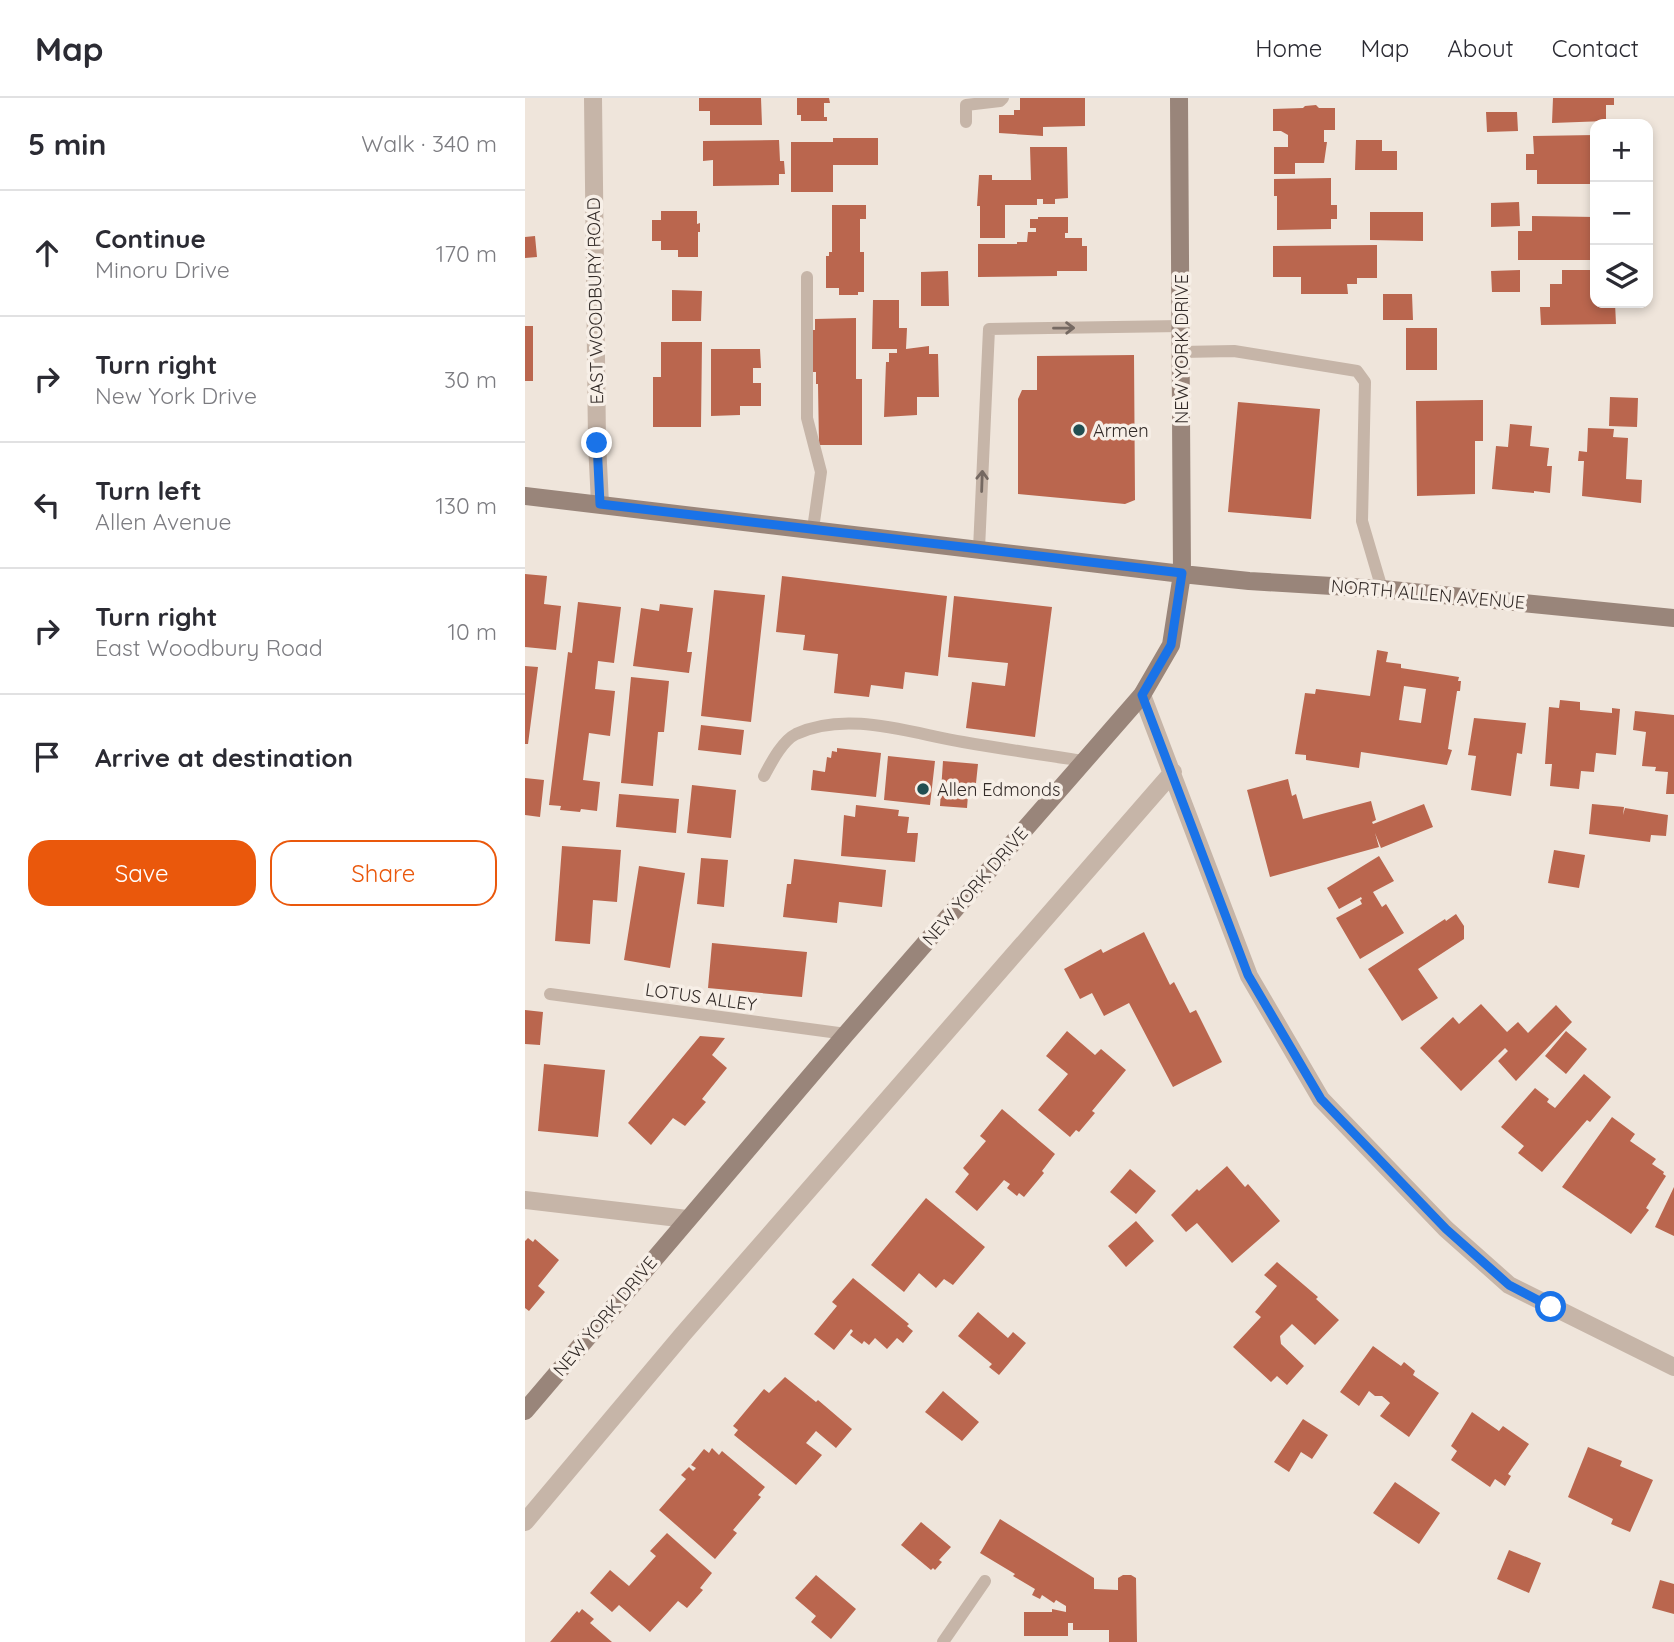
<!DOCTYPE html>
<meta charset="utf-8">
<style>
:root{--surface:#fff;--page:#f7f7f7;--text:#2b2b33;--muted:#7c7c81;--line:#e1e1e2;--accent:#ea580c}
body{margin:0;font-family:Quicksand,sans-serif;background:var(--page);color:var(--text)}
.controls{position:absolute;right:21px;top:21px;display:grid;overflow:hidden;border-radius:14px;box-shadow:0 4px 10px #0003}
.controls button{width:63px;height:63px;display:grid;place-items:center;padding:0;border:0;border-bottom:2px solid var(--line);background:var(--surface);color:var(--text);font:35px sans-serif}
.stop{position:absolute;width:21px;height:21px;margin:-16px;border:5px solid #1a73e8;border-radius:50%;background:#fff}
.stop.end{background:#1a73e8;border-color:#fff;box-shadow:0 2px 7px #0008}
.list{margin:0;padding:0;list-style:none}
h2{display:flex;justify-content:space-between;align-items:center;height:91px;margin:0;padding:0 28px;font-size:30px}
h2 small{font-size:23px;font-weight:400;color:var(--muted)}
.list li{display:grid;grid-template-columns:46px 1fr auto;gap:21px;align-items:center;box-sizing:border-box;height:126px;padding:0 28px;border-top:2px solid var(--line)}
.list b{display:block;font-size:26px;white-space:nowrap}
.list p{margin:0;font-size:23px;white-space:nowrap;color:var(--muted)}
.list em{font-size:23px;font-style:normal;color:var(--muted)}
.actions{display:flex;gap:14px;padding:21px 28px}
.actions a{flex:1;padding:16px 0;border:2px solid var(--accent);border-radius:21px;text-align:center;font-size:24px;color:var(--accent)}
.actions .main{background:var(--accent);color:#fff}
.icon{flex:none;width:38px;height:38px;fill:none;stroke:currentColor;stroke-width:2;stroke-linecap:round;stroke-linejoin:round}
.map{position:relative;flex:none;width:1149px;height:1544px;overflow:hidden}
header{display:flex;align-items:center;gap:42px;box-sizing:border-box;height:98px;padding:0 35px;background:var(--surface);border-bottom:2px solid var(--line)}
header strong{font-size:33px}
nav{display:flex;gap:38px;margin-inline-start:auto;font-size:24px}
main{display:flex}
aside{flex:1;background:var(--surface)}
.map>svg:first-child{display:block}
.building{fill:#ba664e;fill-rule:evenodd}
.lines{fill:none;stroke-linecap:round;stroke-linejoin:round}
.lane{stroke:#c6b5a8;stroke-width:12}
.street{stroke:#c6b5a8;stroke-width:18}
.secondary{stroke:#99857a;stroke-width:18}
.oneway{stroke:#756962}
.route{stroke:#1a73e8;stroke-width:9}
.poi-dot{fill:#214e51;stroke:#f7efe7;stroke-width:2.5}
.labels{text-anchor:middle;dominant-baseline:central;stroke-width:7;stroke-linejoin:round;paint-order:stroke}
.street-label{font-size:18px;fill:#332b28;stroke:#f7efe7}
.poi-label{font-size:18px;fill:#332b28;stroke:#f7efe7;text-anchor:start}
</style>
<header>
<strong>Map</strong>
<nav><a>Home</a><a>Map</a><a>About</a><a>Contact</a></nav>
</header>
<main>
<aside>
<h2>5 min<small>Walk · 340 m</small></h2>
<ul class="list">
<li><svg class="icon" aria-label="ahead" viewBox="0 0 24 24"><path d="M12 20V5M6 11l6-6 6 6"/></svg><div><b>Continue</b><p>Minoru Drive</p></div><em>170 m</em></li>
<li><svg class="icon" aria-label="right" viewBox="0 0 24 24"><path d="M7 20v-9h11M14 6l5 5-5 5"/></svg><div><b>Turn right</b><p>New York Drive</p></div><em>30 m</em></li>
<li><svg class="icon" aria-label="left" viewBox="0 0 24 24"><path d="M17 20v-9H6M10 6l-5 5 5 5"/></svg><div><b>Turn left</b><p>Allen Avenue</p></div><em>130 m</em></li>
<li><svg class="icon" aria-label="right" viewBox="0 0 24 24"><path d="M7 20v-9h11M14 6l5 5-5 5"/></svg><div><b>Turn right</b><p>East Woodbury Road</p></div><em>10 m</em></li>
<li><svg class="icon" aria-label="arrive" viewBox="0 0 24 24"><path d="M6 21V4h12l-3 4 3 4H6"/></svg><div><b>Arrive at destination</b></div></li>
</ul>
<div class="actions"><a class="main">Save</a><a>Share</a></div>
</aside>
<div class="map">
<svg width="1149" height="1544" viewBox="0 0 1149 1544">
<rect width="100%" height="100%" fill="#efe5db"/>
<path class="building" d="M 174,0 L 236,0 L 237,27 L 185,27 L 185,13 L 174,13 Z
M 272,0 L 304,0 L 305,5 L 299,5 L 299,19 L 302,19 L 302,23 L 276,23 L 276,17 L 272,17 Z
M 495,0 L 560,0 L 560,28 L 518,29 L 518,38 L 474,35 L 474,17 L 489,17 L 489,12 L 495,12 Z
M 1028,0 L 1089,0 L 1089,7 L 1081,7 L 1081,23 L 1027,25 Z
M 791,7 L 794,10 L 810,10 L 810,32 L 799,32 L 799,44 L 802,44 L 799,65 L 770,65 L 770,76 L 749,76 L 749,49 L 763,49 L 763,37 L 756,33 L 748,33 L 748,11 L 778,10 L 780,8 Z
M 961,14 L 992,14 L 993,33 L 962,34 Z
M 1070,37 L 1070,86 L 1012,86 L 1012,72 L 1001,72 L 1001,56 L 1009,56 L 1008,38 Z
M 308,40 L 353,40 L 353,67 L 308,67 L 308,94 L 266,94 L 266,44 L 308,44 Z
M 254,42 L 255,63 L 259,63 L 260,76 L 254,76 L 254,87 L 188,88 L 188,62 L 178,63 L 178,43 Z
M 831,42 L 857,42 L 857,53 L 872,53 L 872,72 L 830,72 Z
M 505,49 L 542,49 L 543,100 L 530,101 L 530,106 L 518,106 L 518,101 L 512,101 L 512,107 L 480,107 L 480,140 L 455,140 L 455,108 L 452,108 L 454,77 L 467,77 L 467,82 L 506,82 Z
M 806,80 L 806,107 L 812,107 L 812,121 L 806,121 L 806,131 L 752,132 L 752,98 L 749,98 L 749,81 Z
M 994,104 L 995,128 L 966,129 L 966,105 Z
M 307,107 L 341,107 L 341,121 L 335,121 L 335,154 L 339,154 L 339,194 L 333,194 L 333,197 L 314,197 L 314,190 L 301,190 L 301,158 L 304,158 L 304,154 L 307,154 Z
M 136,113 L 172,113 L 172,126 L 175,125 L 175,134 L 173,134 L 173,159 L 153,159 L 153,152 L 136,152 L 136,143 L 127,143 L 127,122 L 136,122 Z
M 845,114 L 898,114 L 898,143 L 845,142 Z
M 1007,118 L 1070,119 L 1070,162 L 993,162 L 993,133 L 1007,133 Z
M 513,119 L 543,119 L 543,135 L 540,135 L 540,140 L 557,140 L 557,148 L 562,148 L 562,173 L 532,173 L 532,178 L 453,179 L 453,146 L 492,146 L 492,144 L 502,144 L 503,134 L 511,134 L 511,130 L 505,130 L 505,121 L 513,121 Z
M 10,138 L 12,159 L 0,160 L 0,139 Z
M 852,147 L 852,180 L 832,180 L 832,186 L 822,186 L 823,196 L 776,196 L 776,179 L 748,179 L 748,148 Z
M 995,172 L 995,194 L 967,194 L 966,173 Z
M 1037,172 L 1070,172 L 1070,205 L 1090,205 L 1091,226 L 1016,227 L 1015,209 L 1025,209 L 1025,186 L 1037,186 Z
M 423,173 L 424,208 L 396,208 L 396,174 Z
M 147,192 L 177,193 L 176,223 L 147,223 Z
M 858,196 L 887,196 L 888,222 L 858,222 Z
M 348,202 L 374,202 L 374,230 L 382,230 L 381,251 L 404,248 L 404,256 L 413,256 L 414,299 L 392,299 L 392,317 L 359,319 L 361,264 L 364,264 L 364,255 L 372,255 L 372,251 L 347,251 Z
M 331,220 L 331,281 L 337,281 L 337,347 L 294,347 L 293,286 L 291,286 L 291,274 L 288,274 L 287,232 L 290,232 L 290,221 Z
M 0,228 L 8,228 L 8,283 L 0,283 Z
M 881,230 L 912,230 L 912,272 L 881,272 Z
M 136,244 L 177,244 L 176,329 L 128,329 L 128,279 L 136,279 Z
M 186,251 L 235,251 L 236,270 L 228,270 L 228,285 L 236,285 L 236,308 L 215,308 L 215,317 L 186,318 Z
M 609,257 L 610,402 L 600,406 L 493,396 L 493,301 L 497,292 L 512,292 L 512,258 Z
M 1085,299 L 1113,300 L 1112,329 L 1084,328 Z
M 958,302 L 958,343 L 950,343 L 950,396 L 892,398 L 891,303 Z
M 713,304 L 795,311 L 786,421 L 703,414 Z
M 985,326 L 1007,328 L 1005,348 L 1024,350 L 1022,368 L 1027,368 L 1025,395 L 1009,393 L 1009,395 L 967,391 L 971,348 L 983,349 Z
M 1063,330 L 1089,331 L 1088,339 L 1103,340 L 1101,381 L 1117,382 L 1116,405 L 1057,398 L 1059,363 L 1053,363 L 1054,353 L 1062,354 Z
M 0,476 L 22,478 L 19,506 L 36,508 L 31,552 L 0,549 Z
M 257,478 L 422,498 L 413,578 L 380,574 L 378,591 L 346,587 L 344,599 L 309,595 L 313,556 L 278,552 L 280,537 L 251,534 Z
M 189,492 L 240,497 L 226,624 L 176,618 Z
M 429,498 L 527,509 L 510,639 L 441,630 L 447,584 L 480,588 L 483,565 L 423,559 Z
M 53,504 L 96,509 L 89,565 L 73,563 L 70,591 L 90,593 L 85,638 L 64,635 L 58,682 L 75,684 L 72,713 L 56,711 L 55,714 L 35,712 L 36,708 L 24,707 L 43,554 L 47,555 Z
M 135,506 L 168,510 L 162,554 L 167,554 L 164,575 L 108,568 L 116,510 L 134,513 Z
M 852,552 L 863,554 L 861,564 L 876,566 L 876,570 L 934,579 L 933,583 L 936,583 L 935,593 L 932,593 L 923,651 L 927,652 L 922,667 L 836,654 L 834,670 L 781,662 L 781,657 L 770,656 L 780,595 L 790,596 L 791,591 L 845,598 ZM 879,588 L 901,591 L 896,625 L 874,622 Z
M 0,568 L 13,569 L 3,646 L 0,646 Z
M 106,579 L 144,583 L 139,634 L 133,634 L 128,688 L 96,685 Z
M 1035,602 L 1055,604 L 1055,612 L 1087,615 L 1087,610 L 1095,611 L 1091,657 L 1071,655 L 1069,674 L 1056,673 L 1054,691 L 1025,688 L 1027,666 L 1020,666 L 1024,609 L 1034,610 Z
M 1110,613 L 1149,617 L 1149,696 L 1141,696 L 1143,674 L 1130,673 L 1131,669 L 1117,668 L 1121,634 L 1108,632 Z
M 949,620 L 1001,625 L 997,656 L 992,655 L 986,698 L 946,692 L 951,658 L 943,657 Z
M 176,627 L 219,632 L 216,657 L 173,652 Z
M 312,650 L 356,655 L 351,699 L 286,692 L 288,672 L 300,674 L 302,659 L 306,660 L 307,653 L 312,654 Z
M 363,658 L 410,663 L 405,707 L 359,702 Z
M 418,663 L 453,666 L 451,685 L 443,697 L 442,710 L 415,708 Z
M 0,680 L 19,682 L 15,719 L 0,717 Z
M 763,681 L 767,698 L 771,696 L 778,721 L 846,703 L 851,722 L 847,724 L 848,726 L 899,706 L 908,729 L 856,750 L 850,735 L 854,749 L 745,779 L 722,692 Z
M 167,687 L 211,692 L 206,740 L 162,735 Z
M 94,696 L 154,701 L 151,735 L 91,729 Z
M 1067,706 L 1099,709 L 1098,717 L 1100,710 L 1143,717 L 1141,738 L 1126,737 L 1125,744 L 1064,736 Z
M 331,707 L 374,712 L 373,718 L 384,719 L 382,735 L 393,735 L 390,764 L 316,758 L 319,717 L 330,719 Z
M 37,748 L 96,752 L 92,804 L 68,802 L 65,846 L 30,843 Z
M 1029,752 L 1060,757 L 1054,790 L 1023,785 Z
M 854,758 L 869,783 L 848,794 L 857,809 L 861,806 L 879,835 L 835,861 L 811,820 L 837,806 L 835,802 L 837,801 L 836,799 L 814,811 L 802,790 Z
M 176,760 L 203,762 L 199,809 L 172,806 Z
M 269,761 L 361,772 L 357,809 L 314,804 L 312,825 L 258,819 L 262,786 L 266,786 Z
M 114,768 L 160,775 L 145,870 L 99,862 Z
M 931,816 L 939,828 L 939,841 L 893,871 L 913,900 L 877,923 L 843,871 L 920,821 L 921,823 Z
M 619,834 L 645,887 L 649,884 L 665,915 L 671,912 L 697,964 L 648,989 L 604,905 L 579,918 L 567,895 L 555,901 L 539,871 L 576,851 L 578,855 Z
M 187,845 L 282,854 L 277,899 L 183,890 Z
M 956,906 L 982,934 L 993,924 L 1003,935 L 1031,907 L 1047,924 L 991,983 L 973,963 L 983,953 L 980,950 L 936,993 L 895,950 L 928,919 L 934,926 Z
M 0,912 L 18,914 L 15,947 L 0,946 Z
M 542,933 L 570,957 L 576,951 L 601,972 L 567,1013 L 570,1015 L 554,1034 L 551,1032 L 545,1039 L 513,1012 L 543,976 L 521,958 Z
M 1041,933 L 1062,951 L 1041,976 L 1020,958 Z
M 175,938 L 200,940 L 187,957 L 202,970 L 177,1001 L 181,1004 L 160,1028 L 148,1020 L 126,1047 L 103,1025 Z
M 19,966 L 80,972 L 73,1039 L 13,1033 Z
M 1059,976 L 1086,999 L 1065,1024 L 1062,1022 L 1017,1074 L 993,1055 L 999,1048 L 976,1029 L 1010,990 L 1024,1001 L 1022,1004 L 1030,1010 Z
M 477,1011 L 530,1056 L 517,1073 L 519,1075 L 499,1099 L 494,1095 L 492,1098 L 482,1090 L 485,1086 L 479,1082 L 452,1113 L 430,1094 L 444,1076 L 438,1070 L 461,1043 L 455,1038 Z
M 1087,1019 L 1110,1036 L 1105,1043 L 1131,1061 L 1127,1066 L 1139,1074 L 1138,1076 L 1141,1078 L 1121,1110 L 1124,1112 L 1106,1136 L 1037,1089 Z
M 702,1068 L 720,1089 L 723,1086 L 755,1123 L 707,1165 L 672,1125 L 661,1134 L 646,1117 L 672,1091 L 674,1093 Z
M 605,1071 L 631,1093 L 611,1116 L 585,1094 Z
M 1149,1089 L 1149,1138 L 1130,1129 Z
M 401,1100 L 460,1149 L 428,1187 L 419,1181 L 411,1190 L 394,1175 L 379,1194 L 346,1167 Z
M 611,1123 L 629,1143 L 601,1169 L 583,1148 Z
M 3,1140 L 8,1144 L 10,1141 L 34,1162 L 13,1188 L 20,1194 L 4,1213 L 0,1210 L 0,1143 Z
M 752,1164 L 793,1199 L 791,1201 L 814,1222 L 790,1247 L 767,1226 L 755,1238 L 756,1246 L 779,1268 L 762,1287 L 752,1278 L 746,1284 L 708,1249 L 736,1219 L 730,1214 L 752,1188 L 739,1177 Z
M 328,1180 L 384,1226 L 382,1228 L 388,1233 L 378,1245 L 372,1240 L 362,1251 L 350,1240 L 344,1247 L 339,1243 L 337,1246 L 325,1237 L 328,1233 L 326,1231 L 309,1252 L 289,1236 L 312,1208 L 307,1204 Z
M 453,1214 L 483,1240 L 488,1234 L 501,1245 L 474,1277 L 464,1269 L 467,1266 L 433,1238 Z
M 848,1248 L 876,1268 L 879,1264 L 890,1273 L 888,1277 L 914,1295 L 884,1339 L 855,1318 L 865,1305 L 857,1298 L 850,1298 L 844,1293 L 834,1308 L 815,1294 Z
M 260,1279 L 291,1304 L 293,1302 L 327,1331 L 311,1350 L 291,1333 L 281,1345 L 297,1357 L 271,1387 L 209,1337 L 213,1332 L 208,1328 L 239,1291 L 244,1295 Z
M 418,1293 L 454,1324 L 437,1343 L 400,1314 Z
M 947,1314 L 974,1333 L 978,1328 L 1004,1346 L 983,1376 L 986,1378 L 980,1388 L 970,1381 L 965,1389 L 926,1362 L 932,1353 L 926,1348 Z
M 778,1321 L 803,1337 L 787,1361 L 776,1354 L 764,1374 L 749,1364 Z
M 1063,1349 L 1097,1363 L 1095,1368 L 1128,1382 L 1105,1434 L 1086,1426 L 1088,1421 L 1043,1399 Z
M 187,1350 L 194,1357 L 197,1353 L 240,1389 L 233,1397 L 236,1399 L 208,1432 L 212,1435 L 190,1461 L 134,1412 L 161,1381 L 156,1377 L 164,1369 L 168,1373 L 171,1370 L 166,1367 L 179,1351 L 184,1355 Z
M 870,1384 L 915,1415 L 894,1446 L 848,1415 Z
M 475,1421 L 569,1480 L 569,1491 L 593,1492 L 593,1480 L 598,1477 L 606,1477 L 611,1480 L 612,1544 L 584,1544 L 584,1532 L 548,1532 L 548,1525 L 543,1525 L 543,1538 L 499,1538 L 499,1514 L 527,1514 L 527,1511 L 541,1514 L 541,1508 L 531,1502 L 529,1505 L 517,1497 L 515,1501 L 507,1497 L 510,1491 L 488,1478 L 490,1476 L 455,1455 Z
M 396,1424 L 426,1449 L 414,1462 L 417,1464 L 410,1472 L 408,1470 L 406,1472 L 376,1447 Z
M 142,1435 L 187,1475 L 175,1490 L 178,1492 L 162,1510 L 153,1503 L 125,1534 L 94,1507 L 87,1514 L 65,1495 L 85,1472 L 104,1488 L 131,1458 L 125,1453 Z
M 984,1452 L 1016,1465 L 1004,1495 L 972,1481 Z
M 291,1477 L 331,1511 L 306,1541 L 286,1524 L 291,1518 L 270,1500 Z
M 1135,1482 L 1149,1486 L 1149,1516 L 1127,1510 Z
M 57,1511 L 69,1521 L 65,1525 L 87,1544 L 25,1544 L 52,1513 L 54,1515 Z"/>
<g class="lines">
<path class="lane" d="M 441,24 L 441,7 L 475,3 L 478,0
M 282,179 L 282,320 L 296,374 L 288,431
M 656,254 L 709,253 L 832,273 L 840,284 L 837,423 L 857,491
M 454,451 L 464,231 L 656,228
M 239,678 C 246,665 257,643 271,636 C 322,612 385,635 438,644 C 478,651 519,657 559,663
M 25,896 L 321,936
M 418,1544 L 460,1483"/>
<path class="street" d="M 68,0 L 72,345 L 75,406
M 617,597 L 724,878 L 796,1001 L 921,1131 L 984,1187 L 1149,1269
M 0,1102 L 162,1121
M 0,1424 L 158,1236 L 648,674"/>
<path class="secondary" d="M 0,398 L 657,476 L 724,483 L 857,491 L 1149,520
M 0,1313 L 321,936 L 617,597 L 646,547 L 657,476 L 654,0"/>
</g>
<defs><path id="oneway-shaft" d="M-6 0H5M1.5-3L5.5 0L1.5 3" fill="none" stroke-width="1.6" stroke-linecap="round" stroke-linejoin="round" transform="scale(1.75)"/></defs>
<g class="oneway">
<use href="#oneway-shaft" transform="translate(539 230) rotate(-1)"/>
<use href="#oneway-shaft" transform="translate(457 383) rotate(-88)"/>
</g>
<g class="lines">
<path class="route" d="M 72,345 L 75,406 L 657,475 L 646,547 L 617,597 L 723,877 L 796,1001 L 921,1131 L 984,1187 L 1026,1209"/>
</g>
<g class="poi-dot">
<circle cx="554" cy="332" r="7"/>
<circle cx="398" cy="691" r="7"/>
</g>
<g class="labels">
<g class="street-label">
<text transform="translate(70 203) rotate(-91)">EAST WOODBURY ROAD</text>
<text transform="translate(656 251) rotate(-90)">NEW YORK DRIVE</text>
<text transform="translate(903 496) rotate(5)">NORTH ALLEN AVENUE</text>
<text transform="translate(450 788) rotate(-49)">NEW YORK DRIVE</text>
<text transform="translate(176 899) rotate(8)">LOTUS ALLEY</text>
<text transform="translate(80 1218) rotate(-50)">NEW YORK DRIVE</text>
</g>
<g class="poi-label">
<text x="568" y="332">Armen</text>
<text x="412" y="691">Allen Edmonds</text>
</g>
</g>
</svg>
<div class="controls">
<button>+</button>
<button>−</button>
<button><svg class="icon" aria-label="layers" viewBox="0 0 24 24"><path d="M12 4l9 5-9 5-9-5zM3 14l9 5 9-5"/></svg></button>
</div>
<div class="stop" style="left:1026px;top:1209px"></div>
<div class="stop end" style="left:72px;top:345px"></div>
</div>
</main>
